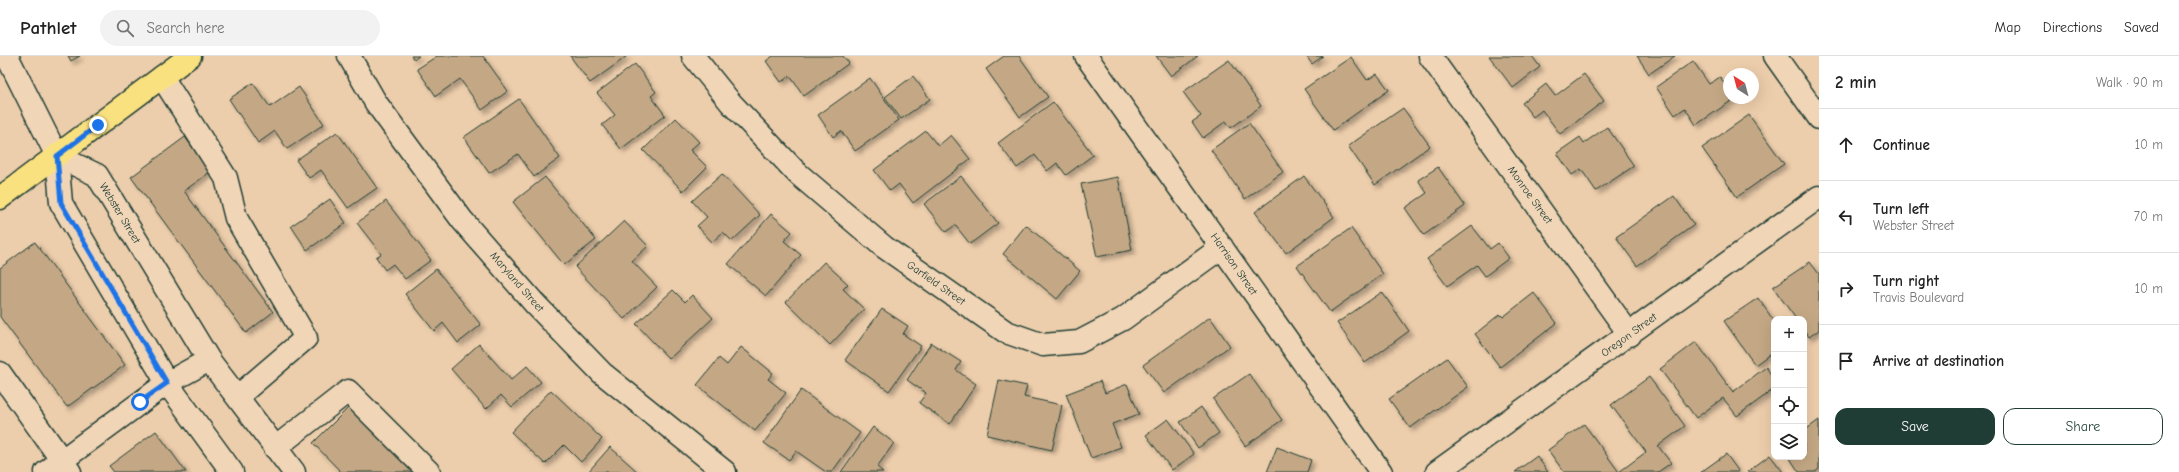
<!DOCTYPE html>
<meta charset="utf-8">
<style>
:root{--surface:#fff;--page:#f2f2f2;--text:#222;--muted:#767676;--line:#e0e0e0;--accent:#1f3d34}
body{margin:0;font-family:"Comic Neue",sans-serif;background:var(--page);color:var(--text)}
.controls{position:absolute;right:12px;bottom:12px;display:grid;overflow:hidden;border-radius:8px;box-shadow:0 4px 16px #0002}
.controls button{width:36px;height:36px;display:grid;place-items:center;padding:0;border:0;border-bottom:1px solid var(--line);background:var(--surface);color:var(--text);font:20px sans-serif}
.compass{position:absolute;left:1723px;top:12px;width:36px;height:36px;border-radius:50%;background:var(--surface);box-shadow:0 4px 16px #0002;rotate:324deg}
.stop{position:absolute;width:12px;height:12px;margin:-9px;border:3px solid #1a73e8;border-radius:50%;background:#fff}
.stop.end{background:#1a73e8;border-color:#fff;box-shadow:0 1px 4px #0008}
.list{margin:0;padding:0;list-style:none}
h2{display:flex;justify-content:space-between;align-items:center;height:52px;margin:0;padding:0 16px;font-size:17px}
h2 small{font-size:13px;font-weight:400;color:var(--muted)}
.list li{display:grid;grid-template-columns:26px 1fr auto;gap:12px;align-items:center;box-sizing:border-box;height:72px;padding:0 16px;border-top:1px solid var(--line)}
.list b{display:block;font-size:15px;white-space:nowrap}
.list p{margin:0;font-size:13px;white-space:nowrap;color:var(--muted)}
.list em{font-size:13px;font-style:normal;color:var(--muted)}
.actions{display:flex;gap:8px;padding:12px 16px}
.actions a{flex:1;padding:9px 0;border:1px solid var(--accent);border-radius:12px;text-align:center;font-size:14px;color:var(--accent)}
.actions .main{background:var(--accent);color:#fff}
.icon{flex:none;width:22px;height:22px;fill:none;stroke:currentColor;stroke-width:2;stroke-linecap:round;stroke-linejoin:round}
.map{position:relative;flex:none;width:1819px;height:416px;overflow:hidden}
header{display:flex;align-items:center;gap:24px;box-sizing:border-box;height:56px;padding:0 20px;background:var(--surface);border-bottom:1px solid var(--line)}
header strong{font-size:19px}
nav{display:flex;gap:22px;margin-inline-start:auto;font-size:14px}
.search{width:280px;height:36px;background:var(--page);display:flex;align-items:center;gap:10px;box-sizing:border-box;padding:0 14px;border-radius:22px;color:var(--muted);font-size:15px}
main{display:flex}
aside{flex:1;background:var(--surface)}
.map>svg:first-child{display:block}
.building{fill:#c4a885;stroke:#1f3d34;filter:url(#shadow)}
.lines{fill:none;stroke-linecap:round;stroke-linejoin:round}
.minor-casing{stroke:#1f3d34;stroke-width:25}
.major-casing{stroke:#1f3d34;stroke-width:25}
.minor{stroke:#f1d5b7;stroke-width:22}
.major{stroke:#fae180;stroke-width:22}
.route{stroke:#1a73e8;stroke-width:5}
.labels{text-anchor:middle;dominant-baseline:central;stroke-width:4;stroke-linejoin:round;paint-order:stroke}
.street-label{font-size:11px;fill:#1f3d34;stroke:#f1d5b7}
</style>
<header>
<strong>Pathlet</strong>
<div class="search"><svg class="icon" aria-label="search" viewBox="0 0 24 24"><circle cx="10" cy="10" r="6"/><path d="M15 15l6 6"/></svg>Search here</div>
<nav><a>Map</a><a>Directions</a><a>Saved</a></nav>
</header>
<main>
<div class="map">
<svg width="1819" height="416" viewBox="0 0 1819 416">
<defs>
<filter id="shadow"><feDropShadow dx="3.5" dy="3.5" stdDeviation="2" flood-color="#0004"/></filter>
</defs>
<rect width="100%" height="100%" fill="#edceac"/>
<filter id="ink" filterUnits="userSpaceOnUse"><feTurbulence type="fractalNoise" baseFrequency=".025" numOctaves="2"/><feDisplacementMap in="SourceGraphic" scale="8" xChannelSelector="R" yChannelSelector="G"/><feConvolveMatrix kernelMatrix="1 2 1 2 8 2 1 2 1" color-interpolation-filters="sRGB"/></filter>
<g filter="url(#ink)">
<path class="building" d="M 68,0 L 80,0 L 71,5 Z
M 411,0 L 419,0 L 414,4 Z
M 437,0 L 483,0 L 508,35 L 482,54 L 460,23 L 436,40 L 417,13 Z
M 570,0 L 626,0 L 626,1 L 590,27 Z
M 773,0 L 843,0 L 849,7 L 804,40 L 790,20 L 781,26 L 766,5 Z
M 1004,0 L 1019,0 L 1048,41 L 1020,61 L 986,13 Z
M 1156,0 L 1198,0 L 1171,20 Z
M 1306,0 L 1323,0 L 1312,8 Z
M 1489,0 L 1532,0 L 1540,11 L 1513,32 Z
M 1637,0 L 1675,0 L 1649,18 Z
M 1351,1 L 1367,24 L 1377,18 L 1389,34 L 1333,74 L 1304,33 Z
M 1229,4 L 1261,50 L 1231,72 L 1226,65 L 1203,82 L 1192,66 L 1201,60 L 1183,36 Z
M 1693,5 L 1709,28 L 1720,21 L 1729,35 L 1729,42 L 1734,43 L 1696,69 L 1685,52 L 1675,59 L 1656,31 Z
M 635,8 L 656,36 L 651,40 L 665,59 L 621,93 L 602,69 L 615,59 L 597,37 Z
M 1584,18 L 1604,45 L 1560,78 L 1542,54 L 1533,61 L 1522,47 L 1546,28 L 1555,40 Z
M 913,20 L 930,43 L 901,63 L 885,41 Z
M 870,22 L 899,64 L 855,95 L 841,75 L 833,81 L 818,59 Z
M 253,27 L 270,51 L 299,31 L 324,68 L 287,93 L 275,75 L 258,87 L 229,43 Z
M 519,43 L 560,102 L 534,121 L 518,98 L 489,117 L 464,81 Z
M 1053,46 L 1093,99 L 1066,119 L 1057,107 L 1047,115 L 1035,99 L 1017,112 L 998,87 Z
M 1403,52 L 1430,90 L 1375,129 L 1348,90 Z
M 1749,59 L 1784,108 L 1737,141 L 1702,92 Z
M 676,62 L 699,86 L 690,94 L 707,111 L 683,135 L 643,94 Z
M 1249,67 L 1283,116 L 1245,143 L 1211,94 Z
M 1607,71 L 1634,110 L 1596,135 L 1581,113 L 1572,119 L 1557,97 L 1580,81 L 1584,87 Z
M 926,75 L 938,90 L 951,79 L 970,103 L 913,147 L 899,128 L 890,135 L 874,114 Z
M 337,76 L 377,132 L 348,152 L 321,114 L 309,122 L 296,104 Z
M 185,81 L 210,116 L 184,135 L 273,256 L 246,277 L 131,121 Z
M 1438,111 L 1465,150 L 1424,179 L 1405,152 L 1427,137 L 1418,124 Z
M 722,118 L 760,159 L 732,185 L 723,176 L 712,186 L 697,170 L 707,161 L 692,145 Z
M 961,120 L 998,167 L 970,188 L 955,169 L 946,176 L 924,148 Z
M 1304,120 L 1334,161 L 1286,197 L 1255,156 Z
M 545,121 L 596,184 L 564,209 L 513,146 Z
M 1118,121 L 1132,194 L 1097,201 L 1081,128 Z
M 1674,140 L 1694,169 L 1637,210 L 1616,181 Z
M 330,143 L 346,167 L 307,194 L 291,170 Z
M 386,145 L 431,204 L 405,223 L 393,208 L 385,214 L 376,201 L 381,198 L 357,167 Z
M 771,158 L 792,176 L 784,185 L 801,199 L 766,240 L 728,208 Z
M 624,165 L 648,190 L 632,205 L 657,231 L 624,263 L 575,211 Z
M 1026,169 L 1080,215 L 1057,243 L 1003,198 Z
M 1472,170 L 1490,193 L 1498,187 L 1509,202 L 1485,220 L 1477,209 L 1447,230 L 1427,203 Z
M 1351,172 L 1383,218 L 1330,256 L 1297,210 Z
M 35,186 L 125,309 L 67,351 L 0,261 L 0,212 Z
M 824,206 L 848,228 L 843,233 L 864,253 L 830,289 L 786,246 Z
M 1810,206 L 1819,218 L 1819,274 L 1809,281 L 1804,274 L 1804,263 L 1796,263 L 1773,231 Z
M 436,213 L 481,269 L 458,287 L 443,267 L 434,275 L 405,238 Z
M 673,234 L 685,246 L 692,239 L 713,262 L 669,303 L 636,268 Z
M 1382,236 L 1409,275 L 1365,307 L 1337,267 Z
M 1534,237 L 1557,267 L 1500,311 L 1475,278 L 1500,258 L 1503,261 Z
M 1758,242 L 1774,265 L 1774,295 L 1755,309 L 1724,265 Z
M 882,253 L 908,270 L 903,278 L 921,290 L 889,335 L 845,304 Z
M 1210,261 L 1230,290 L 1164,337 L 1143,309 Z
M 1696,286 L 1733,336 L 1766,311 L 1774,323 L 1774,333 L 1737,360 L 1723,342 L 1696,362 L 1660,313 Z
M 931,287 L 961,306 L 956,314 L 976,328 L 950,368 L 919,347 L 926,337 L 907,324 Z
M 479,288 L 511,324 L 527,310 L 541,326 L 512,351 L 501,339 L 486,353 L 451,313 Z
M 741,291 L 773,317 L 768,323 L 786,337 L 755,375 L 697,329 L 719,302 L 727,309 Z
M 1447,302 L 1468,331 L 1410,372 L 1389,343 Z
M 1249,318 L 1282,364 L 1245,390 L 1213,343 Z
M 1649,321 L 1685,370 L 1658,390 L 1671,407 L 1658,416 L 1564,416 L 1548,394 L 1584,368 L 1619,416 L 1646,396 L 1611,349 Z
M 999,324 L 1027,330 L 1024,341 L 1062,349 L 1052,394 L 987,379 Z
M 1100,325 L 1105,337 L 1127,328 L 1139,358 L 1112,368 L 1121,391 L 1091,402 L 1066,338 Z
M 551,334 L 602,383 L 581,406 L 564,389 L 545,408 L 511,376 Z
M 801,334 L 860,377 L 832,416 L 826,416 L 796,395 L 789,404 L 764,387 Z
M 351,349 L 416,416 L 341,416 L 313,387 Z
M 1201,351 L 1219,377 L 1198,392 L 1180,366 Z
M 1168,363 L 1194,398 L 1172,414 L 1146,379 Z
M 1819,364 L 1819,413 L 1815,416 L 1799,416 L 1789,401 L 1804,401 L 1804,375 Z
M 873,371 L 894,387 L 877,411 L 883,416 L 841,416 Z
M 156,375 L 186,416 L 114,416 L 109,410 Z
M 610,391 L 638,416 L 588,416 Z
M 1277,391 L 1311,404 L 1307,416 L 1267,416 Z
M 1726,398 L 1739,416 L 1701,416 Z
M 1770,399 L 1783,416 L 1747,416 Z
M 1537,400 L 1548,416 L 1515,416 Z"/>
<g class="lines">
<defs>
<path id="minor" d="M 7,0 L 57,100 L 61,147 L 167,327 L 232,416
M 349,0 L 376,47 L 462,164 L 535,248 L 602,317 L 725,416
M 693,0 L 731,47 L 797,117 L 884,191 L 1006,276 L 1043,289 L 1079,286 L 1123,263 L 1222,191
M 1086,0 L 1381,416
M 1430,0 L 1630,279
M 1775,0 L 1819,62
M 162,21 L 226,122 L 236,162 L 306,282 L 237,341
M 57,100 L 97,119 L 209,304 L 294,416
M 0,317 L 70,416
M 275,392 L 348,335 L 429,416
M 46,416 L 167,327 L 209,304
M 1437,416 L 1819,141"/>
<path id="major" d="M 0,142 L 190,0"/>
</defs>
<use href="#minor" class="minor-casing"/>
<use href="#major" class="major-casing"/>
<use href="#minor" class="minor"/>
<use href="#major" class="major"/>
</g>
</g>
<g class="lines" filter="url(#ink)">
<path class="route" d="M 98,69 L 57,100 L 61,147 L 167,327 L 140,346"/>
</g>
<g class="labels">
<g class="street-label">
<text transform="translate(1530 139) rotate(54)">Monroe Street</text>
<text transform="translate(120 157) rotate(59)">Webster Street</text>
<text transform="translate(1234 208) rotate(55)">Harrison Street</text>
<text transform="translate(517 226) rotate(49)">Maryland Street</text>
<text transform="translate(936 227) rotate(35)">Garfield Street</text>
<text transform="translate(1629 279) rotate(-36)">Oregon Street</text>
</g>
</g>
</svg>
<div class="controls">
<button>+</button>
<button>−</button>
<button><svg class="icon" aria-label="locate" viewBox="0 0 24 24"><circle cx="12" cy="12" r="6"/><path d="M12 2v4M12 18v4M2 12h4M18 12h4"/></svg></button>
<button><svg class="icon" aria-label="layers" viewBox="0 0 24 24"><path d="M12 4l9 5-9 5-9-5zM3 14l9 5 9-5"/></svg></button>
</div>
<svg class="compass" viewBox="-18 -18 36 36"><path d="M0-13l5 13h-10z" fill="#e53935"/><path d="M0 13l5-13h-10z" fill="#767676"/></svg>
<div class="stop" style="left:140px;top:346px"></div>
<div class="stop end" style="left:98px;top:69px"></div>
</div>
<aside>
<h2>2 min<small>Walk · 90 m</small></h2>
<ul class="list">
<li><svg class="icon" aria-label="ahead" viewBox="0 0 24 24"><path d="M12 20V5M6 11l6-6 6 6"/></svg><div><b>Continue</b></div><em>10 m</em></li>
<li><svg class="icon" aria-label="left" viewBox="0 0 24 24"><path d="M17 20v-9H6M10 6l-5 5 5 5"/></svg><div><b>Turn left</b><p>Webster Street</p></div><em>70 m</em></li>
<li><svg class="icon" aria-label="right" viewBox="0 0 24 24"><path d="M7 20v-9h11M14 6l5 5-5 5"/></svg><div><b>Turn right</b><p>Travis Boulevard</p></div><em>10 m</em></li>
<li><svg class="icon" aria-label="arrive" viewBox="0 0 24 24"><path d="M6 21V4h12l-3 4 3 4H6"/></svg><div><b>Arrive at destination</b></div></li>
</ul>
<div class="actions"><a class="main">Save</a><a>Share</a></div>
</aside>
</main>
